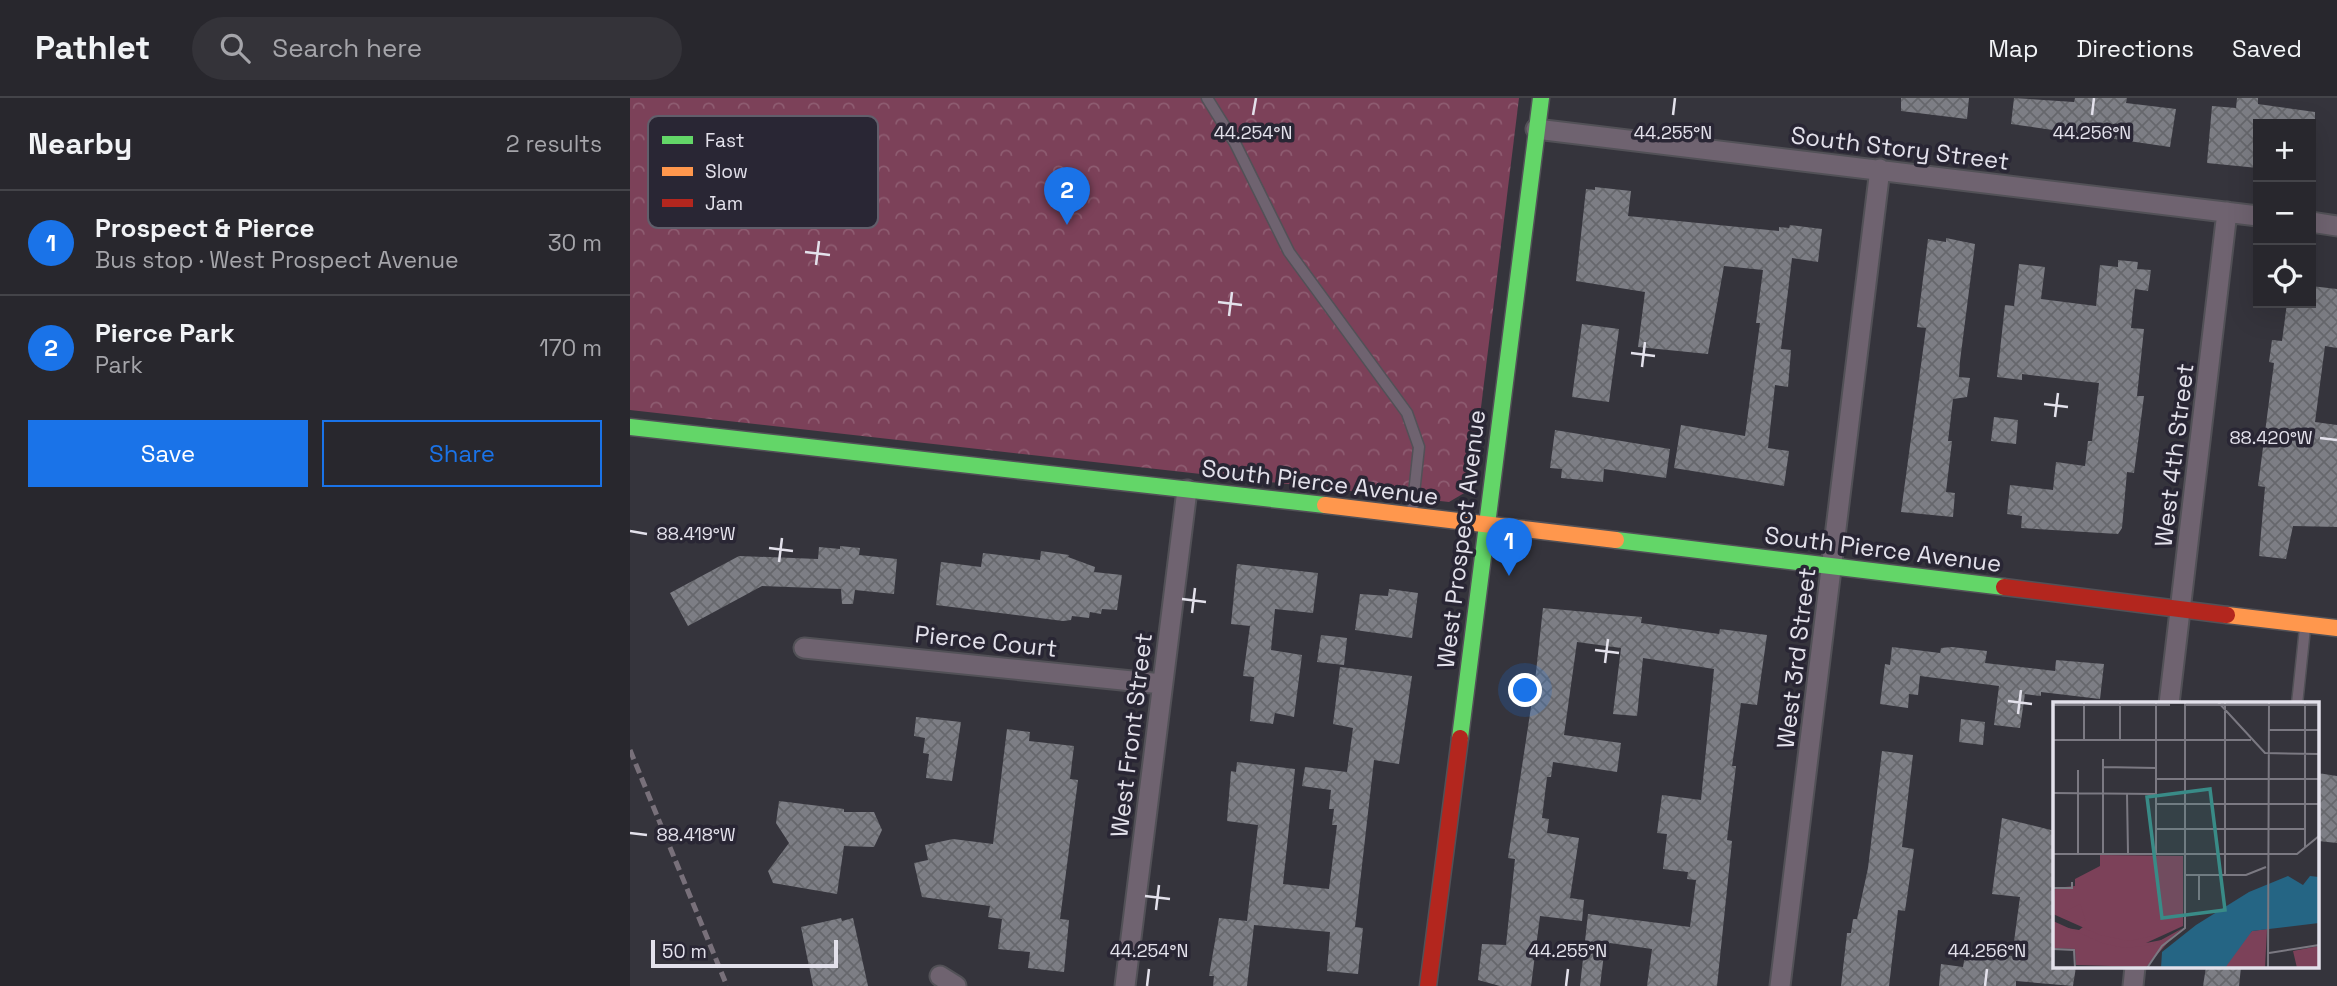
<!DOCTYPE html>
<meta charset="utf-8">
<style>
:root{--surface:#28272d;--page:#343339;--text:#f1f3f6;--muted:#a5a5aa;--line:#444449;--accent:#1a73e8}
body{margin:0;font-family:"Space Grotesk",sans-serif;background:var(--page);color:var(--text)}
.controls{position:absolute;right:21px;top:21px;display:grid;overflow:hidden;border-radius:0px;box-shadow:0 7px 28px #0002}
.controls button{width:63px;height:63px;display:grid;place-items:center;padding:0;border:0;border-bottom:2px solid var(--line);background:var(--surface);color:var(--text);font:35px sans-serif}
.scale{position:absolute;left:21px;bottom:18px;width:187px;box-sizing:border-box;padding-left:7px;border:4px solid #e3e1eb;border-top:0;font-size:19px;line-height:24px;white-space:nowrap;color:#e3e1eb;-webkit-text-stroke:5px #292634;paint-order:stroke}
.you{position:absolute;left:896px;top:593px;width:24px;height:24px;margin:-18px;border:5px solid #fff;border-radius:50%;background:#1a73e8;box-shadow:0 0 0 10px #1a73e833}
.badge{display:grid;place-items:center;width:46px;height:46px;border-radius:50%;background:var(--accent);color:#fff;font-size:23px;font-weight:700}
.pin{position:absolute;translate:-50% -58px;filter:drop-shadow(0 2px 4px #0008)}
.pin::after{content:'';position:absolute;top:37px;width:24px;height:21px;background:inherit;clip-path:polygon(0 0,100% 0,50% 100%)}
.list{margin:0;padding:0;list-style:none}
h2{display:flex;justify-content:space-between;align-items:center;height:91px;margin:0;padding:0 28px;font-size:30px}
h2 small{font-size:23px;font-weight:400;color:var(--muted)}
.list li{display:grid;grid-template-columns:46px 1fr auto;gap:21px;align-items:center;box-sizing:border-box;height:105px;padding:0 28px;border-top:2px solid var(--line)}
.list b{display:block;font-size:26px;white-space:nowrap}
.list p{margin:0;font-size:23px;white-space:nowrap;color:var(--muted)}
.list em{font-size:23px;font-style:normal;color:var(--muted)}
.actions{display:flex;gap:14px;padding:21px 28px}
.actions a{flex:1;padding:16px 0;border:2px solid var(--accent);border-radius:0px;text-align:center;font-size:24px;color:var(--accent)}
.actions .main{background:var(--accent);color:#fff}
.icon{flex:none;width:38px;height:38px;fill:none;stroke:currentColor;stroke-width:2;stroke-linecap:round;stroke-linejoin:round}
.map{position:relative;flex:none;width:1707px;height:888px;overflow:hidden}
header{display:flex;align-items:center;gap:42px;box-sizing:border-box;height:98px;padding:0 35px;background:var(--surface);border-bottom:2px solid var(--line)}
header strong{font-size:33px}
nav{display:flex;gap:38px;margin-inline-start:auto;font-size:24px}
.search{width:490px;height:63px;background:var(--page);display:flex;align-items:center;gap:18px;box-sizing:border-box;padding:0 24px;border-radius:38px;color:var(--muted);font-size:26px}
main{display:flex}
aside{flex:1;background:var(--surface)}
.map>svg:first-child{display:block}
.park{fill:url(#park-crowns)}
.building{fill:url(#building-cross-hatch)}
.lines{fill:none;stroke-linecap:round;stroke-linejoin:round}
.lane-casing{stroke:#525157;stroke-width:13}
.street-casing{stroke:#525157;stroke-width:23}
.fast-casing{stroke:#525157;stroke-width:19}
.slow-casing{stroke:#525157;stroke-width:19}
.jam-casing{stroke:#525157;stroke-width:19}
.lane{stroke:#6f6370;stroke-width:10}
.street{stroke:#6f6370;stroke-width:19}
.fast{stroke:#63d668;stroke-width:16}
.slow{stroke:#ff974d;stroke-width:16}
.jam{stroke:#b3261e;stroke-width:16}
.rail{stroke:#78707a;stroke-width:5;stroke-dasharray:10 5;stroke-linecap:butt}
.ticks{fill:none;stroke:#e3e1eb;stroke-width:2.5}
.labels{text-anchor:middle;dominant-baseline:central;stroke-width:7;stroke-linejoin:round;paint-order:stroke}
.street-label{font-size:24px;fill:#e3e1eb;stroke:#292634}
.inset-road{fill:none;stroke:#7b7982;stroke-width:2}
.view{fill:#398b87;fill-opacity:0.15;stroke:#398b87;stroke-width:3.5}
.inset-edge{fill:none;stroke:#e3e1eb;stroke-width:3.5}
.key{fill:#292634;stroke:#615e6b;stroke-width:2}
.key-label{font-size:19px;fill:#e3e1eb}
.ticks-label{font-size:18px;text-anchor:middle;fill:#e3e1eb;stroke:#292634;stroke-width:7;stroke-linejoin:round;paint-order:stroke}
</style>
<header>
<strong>Pathlet</strong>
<div class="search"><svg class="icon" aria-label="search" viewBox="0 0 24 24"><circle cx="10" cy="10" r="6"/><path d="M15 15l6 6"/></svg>Search here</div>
<nav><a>Map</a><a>Directions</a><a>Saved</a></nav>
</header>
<main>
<aside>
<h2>Nearby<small>2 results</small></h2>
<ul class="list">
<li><span class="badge">1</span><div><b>Prospect &amp; Pierce</b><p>Bus stop · West Prospect Avenue</p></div><em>30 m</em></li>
<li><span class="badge">2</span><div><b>Pierce Park</b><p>Park</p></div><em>170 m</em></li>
</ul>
<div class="actions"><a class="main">Save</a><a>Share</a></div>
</aside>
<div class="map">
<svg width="1707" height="888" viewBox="0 0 1707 888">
<defs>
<pattern id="park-crowns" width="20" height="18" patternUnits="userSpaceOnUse" patternTransform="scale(1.75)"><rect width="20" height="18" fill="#7c4159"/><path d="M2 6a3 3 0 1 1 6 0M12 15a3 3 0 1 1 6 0" fill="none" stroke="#8e5c71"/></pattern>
<pattern id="building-cross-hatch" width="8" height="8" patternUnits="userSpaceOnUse" patternTransform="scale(1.75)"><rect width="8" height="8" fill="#7d7e85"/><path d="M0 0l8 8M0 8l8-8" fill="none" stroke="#66676c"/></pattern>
</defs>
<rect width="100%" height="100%" fill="#35343c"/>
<path class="park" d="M 0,0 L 889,0 L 841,391 L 819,404 L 0,312 Z"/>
<path class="building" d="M 1271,0 L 1339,0 L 1337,21 L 1271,13 Z
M 1384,0 L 1444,4 L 1445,0 L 1497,0 L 1496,5 L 1546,11 L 1540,49 L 1381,26 Z
M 1607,0 L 1628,0 L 1628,6 L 1685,14 L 1685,26 L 1628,26 L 1628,70 L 1577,65 L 1582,8 L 1606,10 Z
M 965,89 L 1001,93 L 998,118 L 1149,133 L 1149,129 L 1159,130 L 1160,127 L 1192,131 L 1188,164 L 1162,160 L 1151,251 L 1161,252 L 1158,289 L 1145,287 L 1138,350 L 1159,353 L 1154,388 L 1044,370 L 1051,327 L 1115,338 L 1130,225 L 1126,225 L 1133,172 L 1094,168 L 1078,256 L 1008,249 L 1015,194 L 946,183 L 956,91 L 965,92 Z
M 1316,140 L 1345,146 L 1330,263 L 1329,279 L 1340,280 L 1337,299 L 1323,301 L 1318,343 L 1322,343 L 1316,394 L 1325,395 L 1323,419 L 1271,414 L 1296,230 L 1287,229 L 1298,141 L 1316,144 Z
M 1488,162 L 1508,164 L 1507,171 L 1521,172 L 1518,193 L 1505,191 L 1501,230 L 1514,231 L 1507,298 L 1514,298 L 1504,375 L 1497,374 L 1492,430 L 1488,436 L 1391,430 L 1392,418 L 1377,416 L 1380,387 L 1423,392 L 1426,364 L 1455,368 L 1458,343 L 1462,343 L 1469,285 L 1392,276 L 1392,282 L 1367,279 L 1375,207 L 1384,208 L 1389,166 L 1415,169 L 1411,201 L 1466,208 L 1470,167 L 1488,169 Z
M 1681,188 L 1707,191 L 1707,250 L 1695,248 L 1685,324 L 1707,327 L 1707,429 L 1663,428 L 1656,461 L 1629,458 L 1635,389 L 1628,388 L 1644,265 L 1639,264 L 1642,242 L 1652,243 L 1657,205 L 1681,205 Z
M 952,226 L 989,231 L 979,304 L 942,299 Z
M 1364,319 L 1388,322 L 1386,346 L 1361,343 Z
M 925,332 L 1040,351 L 1036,380 L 974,371 L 973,384 L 931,380 L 932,371 L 920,370 Z
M 210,448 L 230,450 L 229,457 L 267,461 L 264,496 L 225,492 L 223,506 L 212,506 L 211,491 L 132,488 L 58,528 L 40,495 L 109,458 L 188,461 L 189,449 L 210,451 Z
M 411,453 L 439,457 L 438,459 L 465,469 L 464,474 L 492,477 L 487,512 L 472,511 L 471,516 L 460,514 L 459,520 L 442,518 L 441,522 L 433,523 L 306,507 L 311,464 L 351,469 L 353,455 L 410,462 Z
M 607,466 L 688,475 L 683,515 L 645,511 L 641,552 L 672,557 L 664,619 L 645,615 L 643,626 L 620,623 L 624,579 L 613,578 L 620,528 L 601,526 Z
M 759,491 L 788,495 L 782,540 L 725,532 L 730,496 L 758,498 Z
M 913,510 L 1012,519 L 1011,525 L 1089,536 L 1090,531 L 1137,537 L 1127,607 L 1111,605 L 1102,668 L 1106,668 L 1097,742 L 1102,743 L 1087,888 L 1017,888 L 1022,851 L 980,845 L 975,848 L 970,888 L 950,888 L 958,816 L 1060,829 L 1066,782 L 1057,781 L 1058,774 L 1033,771 L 1037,736 L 1027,735 L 1032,697 L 1071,702 L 1084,571 L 1013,560 L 1007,618 L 983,616 L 991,550 L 947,544 L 934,637 L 991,645 L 987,674 L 923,664 L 921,679 L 917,679 L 912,720 L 919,721 L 917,735 L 949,740 L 940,800 L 954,802 L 952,823 L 910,818 L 901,888 L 870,888 L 848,882 L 852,846 L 876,847 L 885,761 L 878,760 L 905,583 Z
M 691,537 L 717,540 L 714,567 L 687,564 Z
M 1262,549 L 1310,555 L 1311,550 L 1322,549 L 1357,553 L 1355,565 L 1425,573 L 1426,562 L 1474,566 L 1470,601 L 1411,594 L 1411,598 L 1395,596 L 1390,630 L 1364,627 L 1369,588 L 1290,578 L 1288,597 L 1279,596 L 1278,610 L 1250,606 L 1255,566 L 1260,567 Z
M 710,569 L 782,578 L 769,666 L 744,662 L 725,829 L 733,830 L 728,876 L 697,873 L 700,834 L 624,827 L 617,888 L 583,888 L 584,878 L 579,878 L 589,820 L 617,823 L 628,727 L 597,723 L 601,673 L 606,674 L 607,664 L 665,671 L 653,786 L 699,791 L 707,727 L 702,727 L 704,711 L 699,711 L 701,692 L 672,688 L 675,669 L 717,674 L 723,630 L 703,626 Z
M 286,619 L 331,624 L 322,683 L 296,680 L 299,656 L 293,655 L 295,640 L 284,638 Z
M 1331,621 L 1355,624 L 1353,647 L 1329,644 Z
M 377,631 L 400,634 L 399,643 L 444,648 L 440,681 L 448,682 L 430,821 L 439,822 L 434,874 L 398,870 L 400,854 L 368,851 L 372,821 L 358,819 L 360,808 L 292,799 L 284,765 L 298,762 L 295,747 L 323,741 L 363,746 Z
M 1252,653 L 1283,657 L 1272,749 L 1284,751 L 1275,813 L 1268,812 L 1259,888 L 1211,888 L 1217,835 L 1221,835 L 1223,821 L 1227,821 L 1238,770 Z
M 1688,675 L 1707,678 L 1707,745 L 1688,743 Z
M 149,703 L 214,711 L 214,714 L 244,714 L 252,732 L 244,749 L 214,748 L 207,796 L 143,785 L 138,773 L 159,745 L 146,725 Z
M 1372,720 L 1425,733 L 1425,869 L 1446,869 L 1443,888 L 1386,883 L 1386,888 L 1309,888 L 1311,866 L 1333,869 L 1336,851 L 1382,858 L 1390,799 L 1362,796 Z
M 211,820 L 212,823 L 223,820 L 238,888 L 183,888 L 171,829 Z
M 1576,869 L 1611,869 L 1609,888 L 1573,888 Z"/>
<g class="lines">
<defs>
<path id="lane" d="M 577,0 L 605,45 L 659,154 L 777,315 L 789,349 L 782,414
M 1667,606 L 1675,530"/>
<path id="street" d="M 906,31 L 1628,118
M 1681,124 L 1707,128
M 174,550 L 532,586
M 1539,606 L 1597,114
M 310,878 L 326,888
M 495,888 L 557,392
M 1150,888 L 1250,71
M 1503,888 L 1505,869"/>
<path id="fast" d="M 0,329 L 695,407
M 986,442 L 1374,489
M 830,640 L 911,0"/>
<path id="slow" d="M 695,407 L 986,442
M 1597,517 L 1707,530"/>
<path id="jam" d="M 1374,489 L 1597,517
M 798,888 L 830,640"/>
</defs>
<use href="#lane" class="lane-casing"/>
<use href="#street" class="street-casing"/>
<use href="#fast" class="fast-casing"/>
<use href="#slow" class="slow-casing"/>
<use href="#jam" class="jam-casing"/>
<use href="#lane" class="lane"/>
<use href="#street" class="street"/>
<use href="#fast" class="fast"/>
<use href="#slow" class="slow"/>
<use href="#jam" class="jam"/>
<path class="rail" d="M 0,652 L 97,888"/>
</g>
<path class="ticks" d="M 623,17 L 626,0M 1043,17 L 1045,0M 1462,17 L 1464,0M 175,154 L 200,157M 186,167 L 189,143M 588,204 L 612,207M 599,218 L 602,194M 1001,255 L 1025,258M 1012,269 L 1015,244M 1414,306 L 1438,309M 1425,319 L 1428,295M 1690,340 L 1707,342M 0,433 L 17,436M 139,450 L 163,453M 149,464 L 152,440M 552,501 L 576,504M 562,515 L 565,490M 965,552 L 989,555M 975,565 L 978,541M 1378,603 L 1402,606M 1388,616 L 1391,592M 0,735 L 17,737M 515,798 L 540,801M 526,812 L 529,787M 517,888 L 519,871M 936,888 L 938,871M 1355,888 L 1357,871"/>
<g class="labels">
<g class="street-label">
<text transform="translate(1270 50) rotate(7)">South Story Street</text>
<text transform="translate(1544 357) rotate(-83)">West 4th Street</text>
<text transform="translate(690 384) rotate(7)">South Pierce Avenue</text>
<text transform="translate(831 441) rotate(-83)">West Prospect Avenue</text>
<text transform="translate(1253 451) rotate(7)">South Pierce Avenue</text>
<text transform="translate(356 543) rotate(6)">Pierce Court</text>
<text transform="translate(1166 560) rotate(-83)">West 3rd Street</text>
<text transform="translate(501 637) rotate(-83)">West Front Street</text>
</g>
</g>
<g transform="translate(1423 604)">
<rect width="266" height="266" fill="#35343c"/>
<path d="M 130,214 L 130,224 L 93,241 L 119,236 L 93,265 L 16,244 L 14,226 L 26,228 L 38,219 Z" fill="#7c4159"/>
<path d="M 47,153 L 130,154 L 130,220 L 104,233 L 76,239 L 47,233 L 0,212 L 2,186 L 22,184 L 22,177 L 47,164 ZM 0,219 L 49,241 L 72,246 L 99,243 L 130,226 L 108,244 L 93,265 L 23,263 L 22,247 L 0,246 ZM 214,227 L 212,266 L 172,265 L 189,238 L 199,229 ZM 266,244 L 266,266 L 244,266 L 240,249 Z" fill="#7c4159"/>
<path d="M 27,202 L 33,219 L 15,218 L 9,211 Z" fill="#7c4159"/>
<path d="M 235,174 L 250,183 L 257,174 L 266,175 L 266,221 L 199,229 L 172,266 L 108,266 L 109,250 L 143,223 L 196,190 Z" fill="#256584"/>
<path class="inset-road" d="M 103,0 L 103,151M 165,0 L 212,51 L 266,52M 172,0 L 172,173M 252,0 L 252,145M 0,3 L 117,3M 132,3 L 266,3M 216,28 L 266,28M 0,38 L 198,38M 31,38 L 31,0M 67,38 L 67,0M 50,65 L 103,66M 25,68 L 25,151M 103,77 L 266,77M 0,91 L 103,92M 74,92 L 75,151M 103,102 L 266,102M 103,127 L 251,127M 0,152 L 244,152 L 266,134M 50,152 L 50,57M 132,173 L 193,173 L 213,165M 146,173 L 146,198M 0,186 L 19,186 L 19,180M 0,247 L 21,248 L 22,266M 216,251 L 266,243M 94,266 L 109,244 L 132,226 L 132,0M 215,266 L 216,0"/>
<path class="view" d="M 157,87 L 172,208 L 109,216 L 94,95 Z"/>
<rect width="266" height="266" class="inset-edge"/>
</g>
<rect x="18" y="18" width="230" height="112" rx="10" class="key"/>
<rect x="32" y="38" width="31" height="8" fill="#63d668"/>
<rect x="32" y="69" width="31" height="9" fill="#ff974d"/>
<rect x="32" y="101" width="31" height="8" fill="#b3261e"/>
<g class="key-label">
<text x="75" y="49">Fast</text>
<text x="75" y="80">Slow</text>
<text x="75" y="112">Jam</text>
</g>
<g class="ticks-label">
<text x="623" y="41">44.254°N</text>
<text x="1043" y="41">44.255°N</text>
<text x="1462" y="41">44.256°N</text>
<text x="1641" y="346">88.420°W</text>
<text x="66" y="442">88.419°W</text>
<text x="66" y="743">88.418°W</text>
<text x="519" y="859">44.254°N</text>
<text x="938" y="859">44.255°N</text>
<text x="1357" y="859">44.256°N</text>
</g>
</svg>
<div class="controls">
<button>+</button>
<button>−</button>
<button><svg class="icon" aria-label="locate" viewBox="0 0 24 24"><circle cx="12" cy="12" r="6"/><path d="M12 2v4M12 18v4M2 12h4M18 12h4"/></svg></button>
</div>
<div class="scale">50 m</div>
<div class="you"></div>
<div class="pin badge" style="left:879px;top:478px">1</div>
<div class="pin badge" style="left:437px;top:127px">2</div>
</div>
</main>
